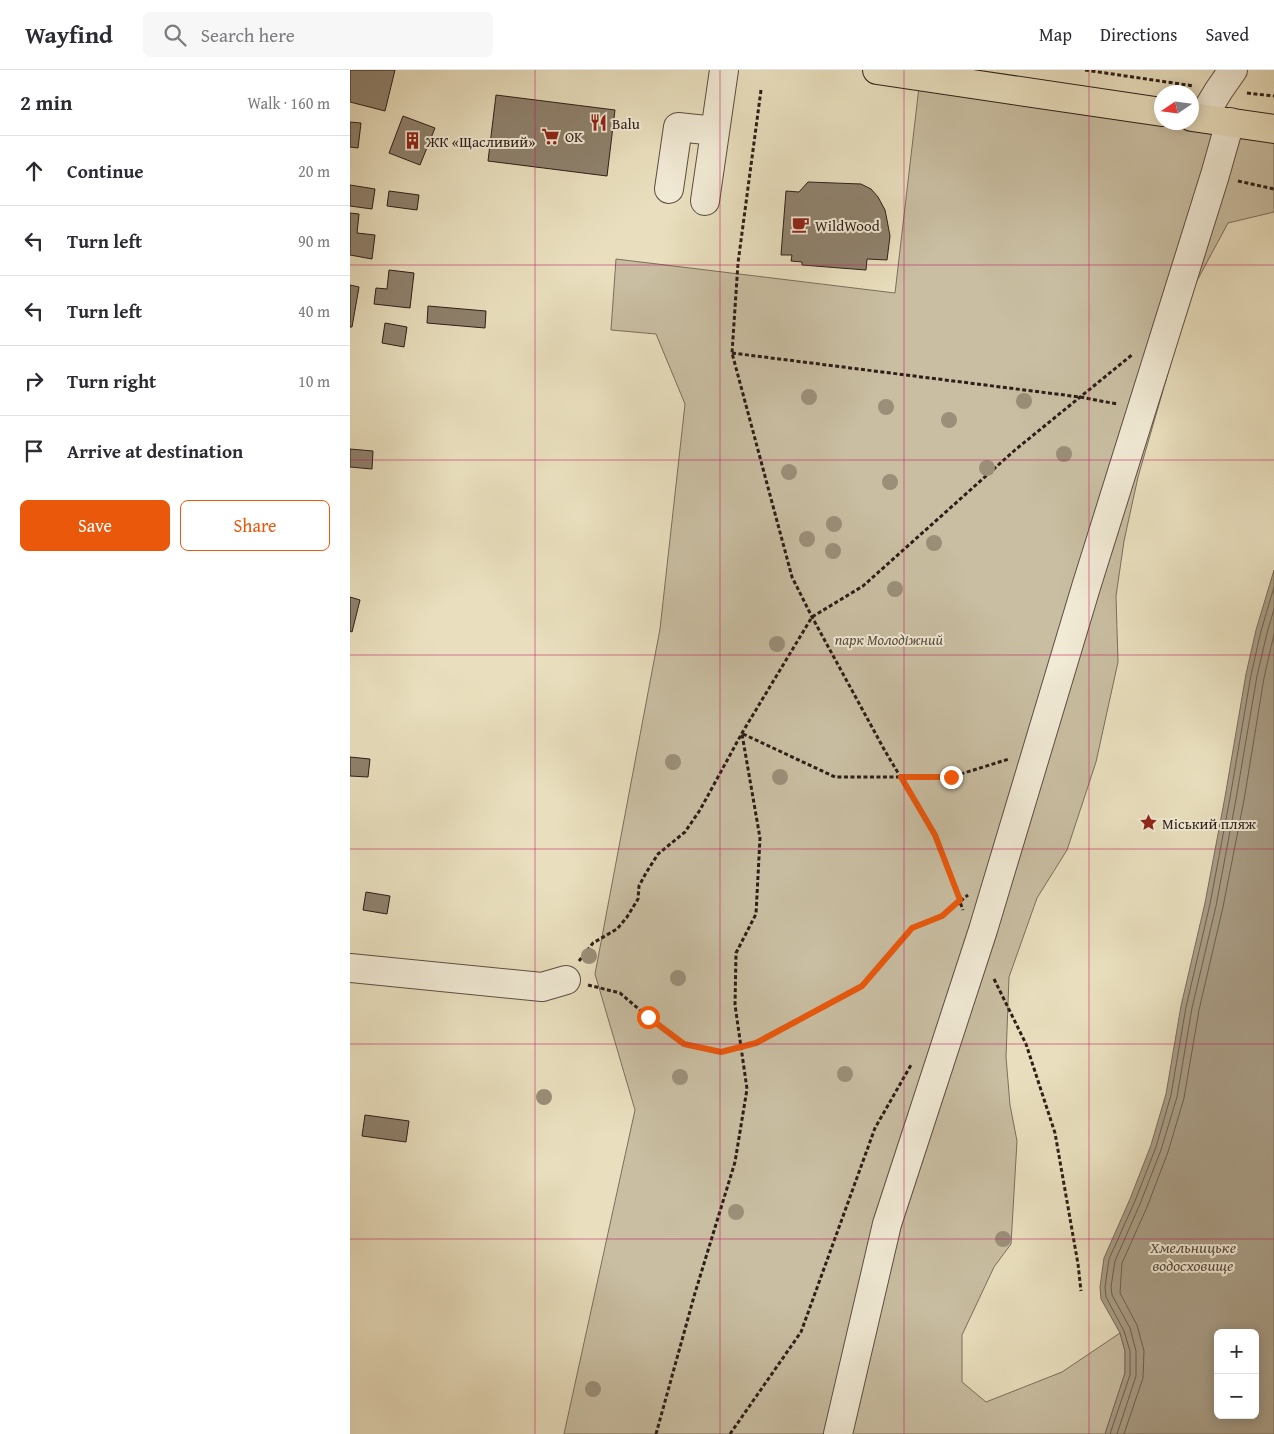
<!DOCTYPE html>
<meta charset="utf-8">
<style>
:root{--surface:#fff;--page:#f7f7f7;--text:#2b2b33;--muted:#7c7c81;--line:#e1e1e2;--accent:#ea580c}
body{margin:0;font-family:"Gentium Book Plus",serif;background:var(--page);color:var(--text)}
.controls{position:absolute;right:15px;bottom:15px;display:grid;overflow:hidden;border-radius:8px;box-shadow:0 2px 12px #0003}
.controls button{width:45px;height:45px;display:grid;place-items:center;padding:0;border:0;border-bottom:1px solid var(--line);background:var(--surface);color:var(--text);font:25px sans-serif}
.compass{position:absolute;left:804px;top:15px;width:45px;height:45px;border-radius:50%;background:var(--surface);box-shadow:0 2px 12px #0003;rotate:257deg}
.stop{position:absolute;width:15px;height:15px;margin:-11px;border:4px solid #ea580c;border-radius:50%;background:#fff}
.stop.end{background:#ea580c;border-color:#fff;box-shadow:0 1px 5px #0008}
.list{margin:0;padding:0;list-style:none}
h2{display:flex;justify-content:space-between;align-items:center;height:65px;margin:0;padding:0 20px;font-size:21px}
h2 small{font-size:16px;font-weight:400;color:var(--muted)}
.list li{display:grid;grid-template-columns:32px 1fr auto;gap:15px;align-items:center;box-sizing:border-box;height:70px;padding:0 20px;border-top:1px solid var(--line)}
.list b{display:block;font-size:19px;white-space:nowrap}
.list em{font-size:16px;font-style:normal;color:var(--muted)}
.actions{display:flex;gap:10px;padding:15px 20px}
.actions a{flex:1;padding:11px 0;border:1px solid var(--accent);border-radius:8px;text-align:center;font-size:18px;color:var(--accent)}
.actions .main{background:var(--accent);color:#fff}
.icon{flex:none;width:28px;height:28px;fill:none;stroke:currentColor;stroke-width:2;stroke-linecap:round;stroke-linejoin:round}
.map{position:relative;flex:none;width:924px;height:1364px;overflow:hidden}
header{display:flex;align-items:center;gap:30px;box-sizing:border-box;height:70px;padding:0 25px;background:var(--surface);border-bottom:1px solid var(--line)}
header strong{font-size:24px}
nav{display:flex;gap:28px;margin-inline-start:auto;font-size:18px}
.search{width:350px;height:45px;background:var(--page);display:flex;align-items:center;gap:12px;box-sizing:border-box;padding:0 18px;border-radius:8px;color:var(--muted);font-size:19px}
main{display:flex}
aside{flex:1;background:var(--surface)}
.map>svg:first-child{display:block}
.green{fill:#c9bea2;stroke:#7c6e5d}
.water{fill:#a99d86;stroke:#786a5a;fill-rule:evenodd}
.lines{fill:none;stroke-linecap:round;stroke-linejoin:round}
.shore{stroke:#6c5e4f;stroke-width:1}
.building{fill:#8f826e;stroke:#2e1e18}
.minor-casing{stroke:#5d4e42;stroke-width:30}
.major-casing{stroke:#2e1e18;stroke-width:30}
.path{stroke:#2e1e18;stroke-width:3;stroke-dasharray:4 2.5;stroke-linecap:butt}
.minor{stroke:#f1ead5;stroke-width:28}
.major{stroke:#e9dfbe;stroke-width:28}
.tree{fill:#9b8f79}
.route{stroke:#ea580c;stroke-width:6}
.grid{fill:none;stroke:#c2185b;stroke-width:1;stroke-opacity:0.55}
.labels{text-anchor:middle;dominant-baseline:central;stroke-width:4;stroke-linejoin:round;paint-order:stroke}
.poi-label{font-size:15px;fill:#2e1e18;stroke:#f1ead5;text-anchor:start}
.park-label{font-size:15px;font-style:italic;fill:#5c4e41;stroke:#f1ead5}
.water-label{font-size:16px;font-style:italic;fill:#594a3e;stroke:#f1ead5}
</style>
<header>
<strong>Wayfind</strong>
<div class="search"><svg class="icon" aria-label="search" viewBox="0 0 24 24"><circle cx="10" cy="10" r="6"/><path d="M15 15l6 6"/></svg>Search here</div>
<nav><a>Map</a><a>Directions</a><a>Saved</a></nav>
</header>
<main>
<aside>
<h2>2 min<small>Walk · 160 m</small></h2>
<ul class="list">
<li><svg class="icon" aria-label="ahead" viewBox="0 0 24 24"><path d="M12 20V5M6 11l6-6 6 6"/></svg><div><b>Continue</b></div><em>20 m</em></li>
<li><svg class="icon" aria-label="left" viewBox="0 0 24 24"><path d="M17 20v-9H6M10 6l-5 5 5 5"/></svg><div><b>Turn left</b></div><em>90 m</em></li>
<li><svg class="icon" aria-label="left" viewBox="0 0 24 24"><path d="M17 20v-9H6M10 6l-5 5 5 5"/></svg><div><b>Turn left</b></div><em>40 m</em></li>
<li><svg class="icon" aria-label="right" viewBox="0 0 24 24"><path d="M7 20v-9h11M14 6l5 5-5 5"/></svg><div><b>Turn right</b></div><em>10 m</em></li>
<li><svg class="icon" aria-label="arrive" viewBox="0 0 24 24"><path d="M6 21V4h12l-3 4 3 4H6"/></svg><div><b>Arrive at destination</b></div></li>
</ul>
<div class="actions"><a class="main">Save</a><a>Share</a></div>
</aside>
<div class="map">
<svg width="924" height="1364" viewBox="0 0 924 1364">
<rect width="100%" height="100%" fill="#e9dfbe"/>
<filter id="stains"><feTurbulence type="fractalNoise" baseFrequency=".004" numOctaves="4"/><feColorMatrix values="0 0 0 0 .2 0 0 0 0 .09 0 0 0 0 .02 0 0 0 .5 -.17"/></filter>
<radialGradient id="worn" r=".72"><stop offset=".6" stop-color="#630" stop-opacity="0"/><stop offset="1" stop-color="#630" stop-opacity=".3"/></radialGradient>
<path class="green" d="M 569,17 L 924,69 L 924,142 L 878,153 L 842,220 L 788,407 L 774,471 L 766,526 L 768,592 L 746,692 L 717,780 L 687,828 L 659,907 L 656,987 L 660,1035 L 667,1071 L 661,1174 L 644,1197 L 612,1265 L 612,1312 L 636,1332 L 712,1302 L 770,1263 L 775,1281 L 775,1303 L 755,1364 L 214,1364 L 285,1040 L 245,904 L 310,559 L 335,334 L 306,264 L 261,260 L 266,189 L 545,223 Z"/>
<path class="water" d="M 924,500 L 924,1364 L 755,1364 L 775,1303 L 775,1281 L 770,1263 L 751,1229 L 750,1217 L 754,1188 L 780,1129 L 801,1075 L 816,1024 L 831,936 L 855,833 L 875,727 L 896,604 L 906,560 ZM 868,1263 L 905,1263 L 905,1345 L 868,1345 Z"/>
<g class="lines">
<path class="shore" d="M 760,1364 L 780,1305 L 780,1281 L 774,1261 L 756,1227 L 755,1217 L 759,1189 L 785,1131 L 806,1077 L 821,1025 L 836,937 L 860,834 L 880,728 L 901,605 L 911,561 L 924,517
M 767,1364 L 786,1306 L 786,1281 L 780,1258 L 762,1225 L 761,1217 L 765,1191 L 790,1134 L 811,1080 L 827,1027 L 842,938 L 866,836 L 886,729 L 907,606 L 917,563 L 924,539
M 774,1364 L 793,1308 L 794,1281 L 787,1255 L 770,1223 L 772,1193 L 797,1137 L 818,1082 L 834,1028 L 849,940 L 873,837 L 894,730 L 914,608 L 924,564"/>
</g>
<path class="building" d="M 0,0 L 45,0 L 35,41 L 0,32 Z
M 146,25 L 265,40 L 257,106 L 138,91 Z
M 53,46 L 85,58 L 70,95 L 39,83 Z
M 0,52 L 11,53 L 8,78 L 0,77 Z
M 458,112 L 511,114 L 521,119 L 528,127 L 535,140 L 537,150 L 540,166 L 537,190 L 517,189 L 516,200 L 452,195 L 452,192 L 441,191 L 442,185 L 431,185 L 436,121 L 449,122 Z
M 0,115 L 25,119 L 22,139 L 0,136 Z
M 39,121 L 69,125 L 67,140 L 37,136 Z
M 0,143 L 9,144 L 7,163 L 25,165 L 22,189 L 0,185 Z
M 39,200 L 64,203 L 60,238 L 24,234 L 26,218 L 37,219 Z
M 0,215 L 9,217 L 2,257 L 0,257 Z
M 78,236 L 136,241 L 135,258 L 77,253 Z
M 35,253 L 57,257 L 54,277 L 32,273 Z
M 0,379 L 23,381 L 22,399 L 0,397 Z
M 0,527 L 10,530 L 2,562 L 0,561 Z
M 0,687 L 20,689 L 18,707 L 0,706 Z
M 16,822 L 40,826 L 37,844 L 13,840 Z
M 15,1045 L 59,1051 L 56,1072 L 12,1066 Z"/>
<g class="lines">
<defs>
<path id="minor" d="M 852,48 L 869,20 L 883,0
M 319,119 L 328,57 L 365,61
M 355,131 L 374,0
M 0,898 L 192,917 L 216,910
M 488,1364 L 537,1154 L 633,860 L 736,517 L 865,105 L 880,52"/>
<path id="major" d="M 527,0 L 812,42
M 842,47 L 924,59"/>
</defs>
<use href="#minor" class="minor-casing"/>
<use href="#major" class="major-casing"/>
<path class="path" d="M 735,0 L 844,16
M 411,20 L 388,193 L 382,283 L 442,507 L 462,547 L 535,681 L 585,765 L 613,840
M 897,23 L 924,26
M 888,111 L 924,119
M 382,283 L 730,327 L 767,334
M 393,664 L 485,707 L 601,707 L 659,689
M 229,891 L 243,873 L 267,859 L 277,847 L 288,829 L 289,816 L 296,803 L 308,784 L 335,762 L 350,740 L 392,663 L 462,547 L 513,516 L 665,380 L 783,284
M 644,909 L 676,974 L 705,1063 L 728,1194 L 731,1221
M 238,915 L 270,923 L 298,947 L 334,974 L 371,982 L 406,973 L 512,916 L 562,858 L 592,846 L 618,825
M 306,1364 L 345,1223 L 385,1092 L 397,1019 L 385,935 L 386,883 L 406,844 L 410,768 L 392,664
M 380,1364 L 451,1262 L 525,1058 L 561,995"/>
<use href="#minor" class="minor"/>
<use href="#major" class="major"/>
</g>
<g class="tree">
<circle cx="459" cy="327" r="8"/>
<circle cx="674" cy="331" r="8"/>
<circle cx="536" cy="337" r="8"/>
<circle cx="599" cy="350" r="8"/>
<circle cx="714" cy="384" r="8"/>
<circle cx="637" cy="398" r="8"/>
<circle cx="439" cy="402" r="8"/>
<circle cx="540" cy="412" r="8"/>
<circle cx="484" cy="454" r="8"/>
<circle cx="457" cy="469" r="8"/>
<circle cx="584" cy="473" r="8"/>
<circle cx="483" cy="481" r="8"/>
<circle cx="545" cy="519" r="8"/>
<circle cx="427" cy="574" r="8"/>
<circle cx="323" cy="692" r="8"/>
<circle cx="430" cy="707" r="8"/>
<circle cx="239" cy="886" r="8"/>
<circle cx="328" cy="908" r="8"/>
<circle cx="495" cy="1004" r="8"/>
<circle cx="330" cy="1007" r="8"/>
<circle cx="194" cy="1027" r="8"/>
<circle cx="386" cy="1142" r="8"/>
<circle cx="653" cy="1169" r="8"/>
<circle cx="243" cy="1319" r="8"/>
</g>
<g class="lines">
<path class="route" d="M 298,947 L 334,974 L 371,982 L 406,973 L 512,916 L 562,858 L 592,846 L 610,830 L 585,765 L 551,707 L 601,707"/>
</g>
<path class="grid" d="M 185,0 L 185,1364M 370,0 L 370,1364M 554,0 L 554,1364M 739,0 L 739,1364M 0,195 L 924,195M 0,390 L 924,390M 0,585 L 924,585M 0,779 L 924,779M 0,974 L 924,974M 0,1169 L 924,1169"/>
<defs>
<symbol id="restaurant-bare" viewBox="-9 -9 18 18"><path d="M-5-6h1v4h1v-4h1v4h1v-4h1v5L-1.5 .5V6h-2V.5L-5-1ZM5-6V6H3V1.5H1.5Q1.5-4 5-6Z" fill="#8f2418" stroke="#f1ead5" stroke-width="2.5" paint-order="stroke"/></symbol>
<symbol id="supermarket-bare" viewBox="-9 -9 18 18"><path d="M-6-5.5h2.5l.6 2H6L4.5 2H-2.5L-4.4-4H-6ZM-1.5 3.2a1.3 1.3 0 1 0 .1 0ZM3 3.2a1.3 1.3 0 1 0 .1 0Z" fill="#8f2418" stroke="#f1ead5" stroke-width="2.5" paint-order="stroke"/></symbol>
<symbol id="building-bare" viewBox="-9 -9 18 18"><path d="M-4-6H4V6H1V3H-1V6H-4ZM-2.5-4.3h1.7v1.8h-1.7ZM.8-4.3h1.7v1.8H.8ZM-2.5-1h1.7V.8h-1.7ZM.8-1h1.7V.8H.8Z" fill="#8f2418" stroke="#f1ead5" stroke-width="2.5" paint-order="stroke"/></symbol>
<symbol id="cafe-bare" viewBox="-9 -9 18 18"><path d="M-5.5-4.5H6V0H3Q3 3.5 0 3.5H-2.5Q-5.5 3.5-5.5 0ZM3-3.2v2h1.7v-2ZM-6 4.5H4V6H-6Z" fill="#8f2418" stroke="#f1ead5" stroke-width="2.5" paint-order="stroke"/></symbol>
<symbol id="sight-bare" viewBox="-9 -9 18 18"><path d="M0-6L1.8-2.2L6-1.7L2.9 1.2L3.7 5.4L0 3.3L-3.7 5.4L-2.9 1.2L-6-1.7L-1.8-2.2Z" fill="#8f2418" stroke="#f1ead5" stroke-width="2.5" paint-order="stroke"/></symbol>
</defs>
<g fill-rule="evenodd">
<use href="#restaurant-bare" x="236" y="40" width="25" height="25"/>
<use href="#supermarket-bare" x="188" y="54" width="25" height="25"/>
<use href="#building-bare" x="50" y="58" width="25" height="25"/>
<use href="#cafe-bare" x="438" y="142" width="25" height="25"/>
<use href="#sight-bare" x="786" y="740" width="25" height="25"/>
</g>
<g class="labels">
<g class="poi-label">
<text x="262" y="53">Balu</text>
<text x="215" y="66">OK</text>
<text x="76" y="71">ЖК «Щасливий»</text>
<text x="465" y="155">WildWood</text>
<text x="812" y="753">Міський пляж</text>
</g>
<g class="park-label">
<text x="539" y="569">парк Молодіжний</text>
</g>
<g class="water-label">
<text x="843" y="1177">Хмельницьке<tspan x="843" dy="18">водосховище</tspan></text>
</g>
</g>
<rect width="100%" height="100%" filter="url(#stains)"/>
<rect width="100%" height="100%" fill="url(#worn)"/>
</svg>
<div class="controls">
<button>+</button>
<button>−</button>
</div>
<svg class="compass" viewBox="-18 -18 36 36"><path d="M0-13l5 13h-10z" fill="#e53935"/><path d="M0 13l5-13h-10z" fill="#7c7c81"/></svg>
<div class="stop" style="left:298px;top:947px"></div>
<div class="stop end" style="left:601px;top:707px"></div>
</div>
</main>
